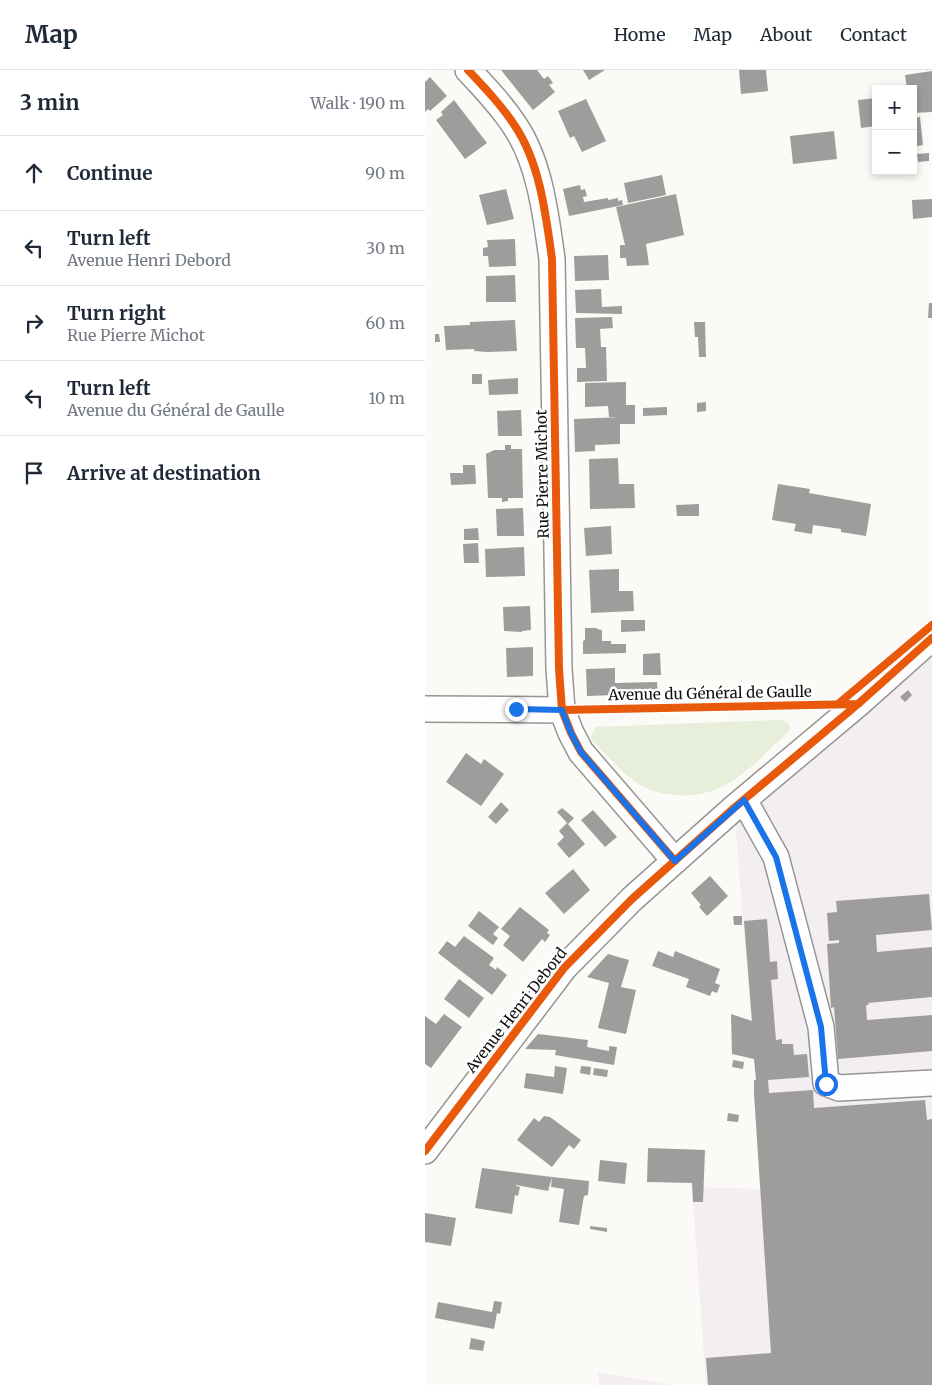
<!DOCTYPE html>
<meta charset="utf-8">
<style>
:root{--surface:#fff;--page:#f2f2f3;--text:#1f2937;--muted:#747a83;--line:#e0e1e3}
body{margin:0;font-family:Merriweather,serif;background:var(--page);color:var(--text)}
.controls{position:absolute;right:15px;top:15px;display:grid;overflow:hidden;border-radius:0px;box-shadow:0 2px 8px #0003}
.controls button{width:45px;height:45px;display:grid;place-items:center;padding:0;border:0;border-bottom:1px solid var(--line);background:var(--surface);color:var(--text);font:25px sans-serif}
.stop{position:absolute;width:15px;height:15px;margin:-11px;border:4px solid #1a73e8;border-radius:50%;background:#fff}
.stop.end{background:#1a73e8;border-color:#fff;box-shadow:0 1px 5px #0008}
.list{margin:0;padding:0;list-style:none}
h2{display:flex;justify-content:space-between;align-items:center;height:65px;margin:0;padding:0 20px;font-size:21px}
h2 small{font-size:16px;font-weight:400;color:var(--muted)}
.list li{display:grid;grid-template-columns:32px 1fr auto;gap:15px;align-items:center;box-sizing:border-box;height:75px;padding:0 20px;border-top:1px solid var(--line)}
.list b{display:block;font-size:19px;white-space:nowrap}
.list p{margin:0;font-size:16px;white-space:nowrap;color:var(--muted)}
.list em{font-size:16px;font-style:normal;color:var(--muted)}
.icon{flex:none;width:28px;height:28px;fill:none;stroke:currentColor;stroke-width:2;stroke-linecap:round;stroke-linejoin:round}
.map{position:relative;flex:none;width:507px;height:1315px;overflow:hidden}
header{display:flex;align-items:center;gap:30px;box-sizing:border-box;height:70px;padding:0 25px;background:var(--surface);border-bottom:1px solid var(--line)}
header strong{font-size:24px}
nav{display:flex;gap:28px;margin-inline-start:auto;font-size:18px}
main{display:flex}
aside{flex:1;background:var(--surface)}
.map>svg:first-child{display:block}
.industrial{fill:#f2eef1}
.green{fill:#e7eed9}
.building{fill:#9f9d9b}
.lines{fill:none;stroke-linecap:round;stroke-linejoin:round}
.minor-casing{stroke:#969594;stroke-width:28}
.minor{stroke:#fefefe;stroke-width:25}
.cycleway-casing{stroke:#fff;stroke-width:11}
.cycleway{stroke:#e8590c;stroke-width:8}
.route{stroke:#1a73e8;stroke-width:6}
.labels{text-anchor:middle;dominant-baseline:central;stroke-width:5;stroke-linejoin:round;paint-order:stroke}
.street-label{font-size:15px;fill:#101010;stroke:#fff}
</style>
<header>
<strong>Map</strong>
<nav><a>Home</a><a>Map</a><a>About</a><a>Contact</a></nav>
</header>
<main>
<aside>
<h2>3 min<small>Walk · 190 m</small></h2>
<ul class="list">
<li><svg class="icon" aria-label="ahead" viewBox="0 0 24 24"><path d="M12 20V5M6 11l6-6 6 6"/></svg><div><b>Continue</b></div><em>90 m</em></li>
<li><svg class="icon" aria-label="left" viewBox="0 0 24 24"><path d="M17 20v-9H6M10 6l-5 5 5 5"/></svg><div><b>Turn left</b><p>Avenue Henri Debord</p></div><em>30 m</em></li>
<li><svg class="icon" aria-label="right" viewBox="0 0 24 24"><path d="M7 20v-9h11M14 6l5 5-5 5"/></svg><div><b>Turn right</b><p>Rue Pierre Michot</p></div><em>60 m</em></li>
<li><svg class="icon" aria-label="left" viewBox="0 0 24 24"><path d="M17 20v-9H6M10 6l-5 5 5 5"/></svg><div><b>Turn left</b><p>Avenue du Général de Gaulle</p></div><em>10 m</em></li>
<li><svg class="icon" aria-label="arrive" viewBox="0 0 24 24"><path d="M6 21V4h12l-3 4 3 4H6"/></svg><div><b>Arrive at destination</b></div></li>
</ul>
</aside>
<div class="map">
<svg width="507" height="1315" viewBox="0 0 507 1315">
<rect width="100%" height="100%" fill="#fbfaf6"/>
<path class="industrial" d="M 507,571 L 507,1315 L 281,1315 L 267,1117 L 336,1119 L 329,1010 L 331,1009 L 309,738 Z
M 173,1302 L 245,1315 L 174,1315 Z"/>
<path class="green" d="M 355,650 L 362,652 L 365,657 L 365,660 C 330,692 302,730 250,725 C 239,724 227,721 217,716 C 198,705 182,685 166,669 L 167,663 L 171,657 Z"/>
<path class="building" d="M 76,0 L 112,0 L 119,9 L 123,6 L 128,13 L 124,15 L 130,22 L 108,40 Z
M 158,0 L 180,0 L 164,10 Z
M 314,0 L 341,0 L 343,21 L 316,24 Z
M 507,1 L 507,42 L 488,43 L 488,19 L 482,19 L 480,5 Z
M 5,7 L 22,26 L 5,41 L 3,39 L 0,42 L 0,12 Z
M 451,28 L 451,56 L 436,58 L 433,30 Z
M 161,29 L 181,71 L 157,82 L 149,66 L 145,68 L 133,41 Z
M 29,30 L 62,73 L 40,89 L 11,50 L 18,45 L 16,42 Z
M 495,47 L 498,75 L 488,77 L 488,48 Z
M 409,61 L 412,89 L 368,94 L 365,66 Z
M 504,83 L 504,91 L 493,92 L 492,84 Z
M 237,105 L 241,125 L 203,133 L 199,113 Z
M 155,115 L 156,120 L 160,119 L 162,126 L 158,127 L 159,132 L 183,128 L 183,130 L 193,128 L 193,131 L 197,130 L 198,135 L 144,146 L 138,119 Z
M 81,119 L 89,149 L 62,155 L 54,125 Z
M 251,124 L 259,165 L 221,174 L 224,195 L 202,196 L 201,188 L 195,188 L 195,175 L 200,175 L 191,137 Z
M 507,129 L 507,147 L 488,149 L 487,130 Z
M 90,169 L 91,196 L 64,197 L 63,186 L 58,186 L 58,178 L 63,177 L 62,170 Z
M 183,185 L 184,210 L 150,211 L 149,186 Z
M 90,205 L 91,232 L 61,232 L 61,206 Z
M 176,219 L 177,237 L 197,236 L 197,244 L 151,243 L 150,220 Z
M 504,233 L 507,233 L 507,248 L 503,248 Z
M 187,247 L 188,258 L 175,259 L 176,277 L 181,277 L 182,311 L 152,312 L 152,298 L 161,298 L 160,278 L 151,278 L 150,248 Z
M 90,250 L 92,281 L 62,282 L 49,281 L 49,279 L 21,280 L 19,256 L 45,255 L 45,252 Z
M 269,252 L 280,252 L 281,287 L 274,287 L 273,267 L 270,267 Z
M 10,264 L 14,264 L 15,272 L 10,272 Z
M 47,304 L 57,304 L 57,314 L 47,314 Z
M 93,308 L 93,324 L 64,325 L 63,310 Z
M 201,312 L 201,335 L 210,335 L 210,354 L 195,354 L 195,374 L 170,375 L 170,381 L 150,382 L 149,349 L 195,347 L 184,347 L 183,336 L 160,337 L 160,313 Z
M 281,332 L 281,341 L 272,342 L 272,333 Z
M 242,337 L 242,345 L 218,346 L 218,338 Z
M 96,340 L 97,366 L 73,366 L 72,341 Z
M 80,375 L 86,375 L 86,379 L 97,379 L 98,428 L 83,428 L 83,431 L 77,432 L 77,428 L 63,428 L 61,384 L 69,380 L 80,380 Z
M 193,388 L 194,414 L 209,414 L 210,438 L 165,439 L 164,389 Z
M 38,395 L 50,395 L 51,414 L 26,415 L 25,403 L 38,403 Z
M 353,414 L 385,419 L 384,423 L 446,434 L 441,466 L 416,462 L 416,459 L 388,455 L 387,464 L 369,461 L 371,454 L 347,450 Z
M 274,434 L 274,446 L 252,446 L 251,435 Z
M 98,438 L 99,466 L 72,466 L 71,439 Z
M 186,456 L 187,484 L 161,486 L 159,458 Z
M 53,458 L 54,470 L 39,470 L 39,459 Z
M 53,473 L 54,493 L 39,493 L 38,474 Z
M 99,477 L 100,506 L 61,507 L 60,479 Z
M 194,499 L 194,521 L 208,521 L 209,541 L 166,543 L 164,500 Z
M 105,536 L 106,560 L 97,561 L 97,562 L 79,561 L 78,537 Z
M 196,550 L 220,550 L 220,561 L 196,562 Z
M 160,558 L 172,558 L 172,559 L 177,560 L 177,571 L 186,571 L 186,574 L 201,574 L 201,583 L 158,584 L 158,571 L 160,570 Z
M 108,577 L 108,606 L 82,607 L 81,578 Z
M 235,583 L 236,605 L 218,605 L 218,584 Z
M 190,598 L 190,613 L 232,612 L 233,626 L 190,628 L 190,625 L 162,626 L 161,599 Z
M 483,620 L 487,625 L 480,632 L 475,627 Z
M 41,683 L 56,694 L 59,689 L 79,704 L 56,736 L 21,712 Z
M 76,732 L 84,740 L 71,754 L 63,747 Z
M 137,738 L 149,748 L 143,754 L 132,742 Z
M 168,740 L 192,767 L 180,777 L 156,750 Z
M 142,753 L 160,774 L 144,788 L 132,774 L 139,767 L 134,761 Z
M 148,799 L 165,820 L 139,844 L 120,823 Z
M 285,806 L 303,826 L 282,846 L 274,837 L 276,835 L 266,823 Z
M 504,824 L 507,860 L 451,865 L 452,882 L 507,877 L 507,927 L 443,933 L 444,935 L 441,935 L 442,950 L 507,945 L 507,981 L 413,989 L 409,937 L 406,938 L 402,874 L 414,873 L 414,870 L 404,871 L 402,843 L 412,842 L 411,831 Z
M 95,837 L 124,860 L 122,863 L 125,865 L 120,872 L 117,869 L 98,892 L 78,875 L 85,866 L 76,859 Z
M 54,841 L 74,857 L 68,864 L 73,868 L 68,875 L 43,856 Z
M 308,846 L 317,846 L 317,855 L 309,855 Z
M 342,849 L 345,892 L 352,891 L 353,909 L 346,910 L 351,970 L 357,969 L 357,974 L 368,974 L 369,985 L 382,984 L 384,1007 L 343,1010 L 344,1023 L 388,1020 L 389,1038 L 500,1030 L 502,1050 L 507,1049 L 507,1315 L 283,1315 L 281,1288 L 346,1283 L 329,1024 L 329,1010 L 331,1010 L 329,989 L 307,984 L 306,944 L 327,951 L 319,851 Z
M 39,866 L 69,888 L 64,895 L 71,900 L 72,897 L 82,905 L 67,925 L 13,883 L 22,871 L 30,877 Z
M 233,881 L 248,887 L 250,881 L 295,899 L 290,913 L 295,915 L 292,923 L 287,921 L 285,926 L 261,917 L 264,909 L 227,896 Z
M 183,884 L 204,890 L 196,917 L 211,920 L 201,964 L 173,958 L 184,913 L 162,907 Z
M 34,909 L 59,928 L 44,948 L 19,929 Z
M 19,944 L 37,957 L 6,998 L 0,994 L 0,946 L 11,954 Z
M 113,964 L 163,970 L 162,977 L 184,981 L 184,976 L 192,977 L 189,995 L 130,985 L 131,980 L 100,979 Z
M 308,990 L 319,992 L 318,999 L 307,997 Z
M 130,996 L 142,998 L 138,1024 L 99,1018 L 101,1003 L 129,1007 Z
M 156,996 L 166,997 L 165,1005 L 155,1003 Z
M 169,998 L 183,1000 L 182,1007 L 168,1005 Z
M 303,1043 L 314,1045 L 313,1052 L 302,1051 Z
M 119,1046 L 125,1047 L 156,1070 L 149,1079 L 144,1075 L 127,1097 L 92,1070 L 109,1048 L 114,1052 Z
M 223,1078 L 280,1080 L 278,1132 L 268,1132 L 267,1113 L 222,1112 Z
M 175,1090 L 202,1093 L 200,1114 L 173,1111 Z
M 57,1098 L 79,1101 L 127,1107 L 123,1121 L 91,1115 L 91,1116 L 95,1117 L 93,1126 L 90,1125 L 87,1144 L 50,1138 Z
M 127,1107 L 164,1111 L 163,1125 L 159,1126 L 154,1155 L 134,1152 L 139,1119 L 126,1117 Z
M 0,1143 L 31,1148 L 26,1176 L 0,1172 Z
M 165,1156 L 182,1158 L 182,1162 L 165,1159 Z
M 69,1231 L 77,1232 L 75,1244 L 72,1243 L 69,1259 L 10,1248 L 13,1232 L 67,1242 Z
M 46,1268 L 60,1271 L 58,1281 L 44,1279 Z"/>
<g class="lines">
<defs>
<path id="minor" d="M 43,0 C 60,18 77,36 90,56 C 115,93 121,146 127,189 L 134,599 L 137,640 L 146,663 L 156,682 L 250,791
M 0,639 L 137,640
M 319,730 L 351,787 L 396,957 L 401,1013 L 414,1018 L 507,1013
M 0,1081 L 139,898 L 207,829 L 309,738 L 433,634 L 507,568"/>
</defs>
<use href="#minor" class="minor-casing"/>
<use href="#minor" class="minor"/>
<defs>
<path id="cycleway" d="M 43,0 C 60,18 77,36 90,56 C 115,93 121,146 127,189 L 134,599 L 137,640 L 146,663 L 156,682 L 250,791
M 413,634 L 507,555
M 137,640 L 433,634
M 0,1081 L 139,898 L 207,829 L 309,738 L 433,634 L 507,568"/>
</defs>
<use href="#cycleway" class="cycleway-casing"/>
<use href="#cycleway" class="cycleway"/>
</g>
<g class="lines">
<path class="route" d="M 91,639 L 137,640 L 146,663 L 156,682 L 250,791 L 319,730 L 351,787 L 396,957 L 401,1014"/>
</g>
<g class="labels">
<g class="street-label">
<text transform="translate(117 404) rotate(-91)">Rue Pierre Michot</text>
<text transform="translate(285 623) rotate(-1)">Avenue du Général de Gaulle</text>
<text transform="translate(91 940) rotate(-52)">Avenue Henri Debord</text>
</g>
</g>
</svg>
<div class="controls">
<button>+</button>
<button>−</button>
</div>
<div class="stop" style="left:401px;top:1014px"></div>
<div class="stop end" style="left:91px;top:639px"></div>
</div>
</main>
